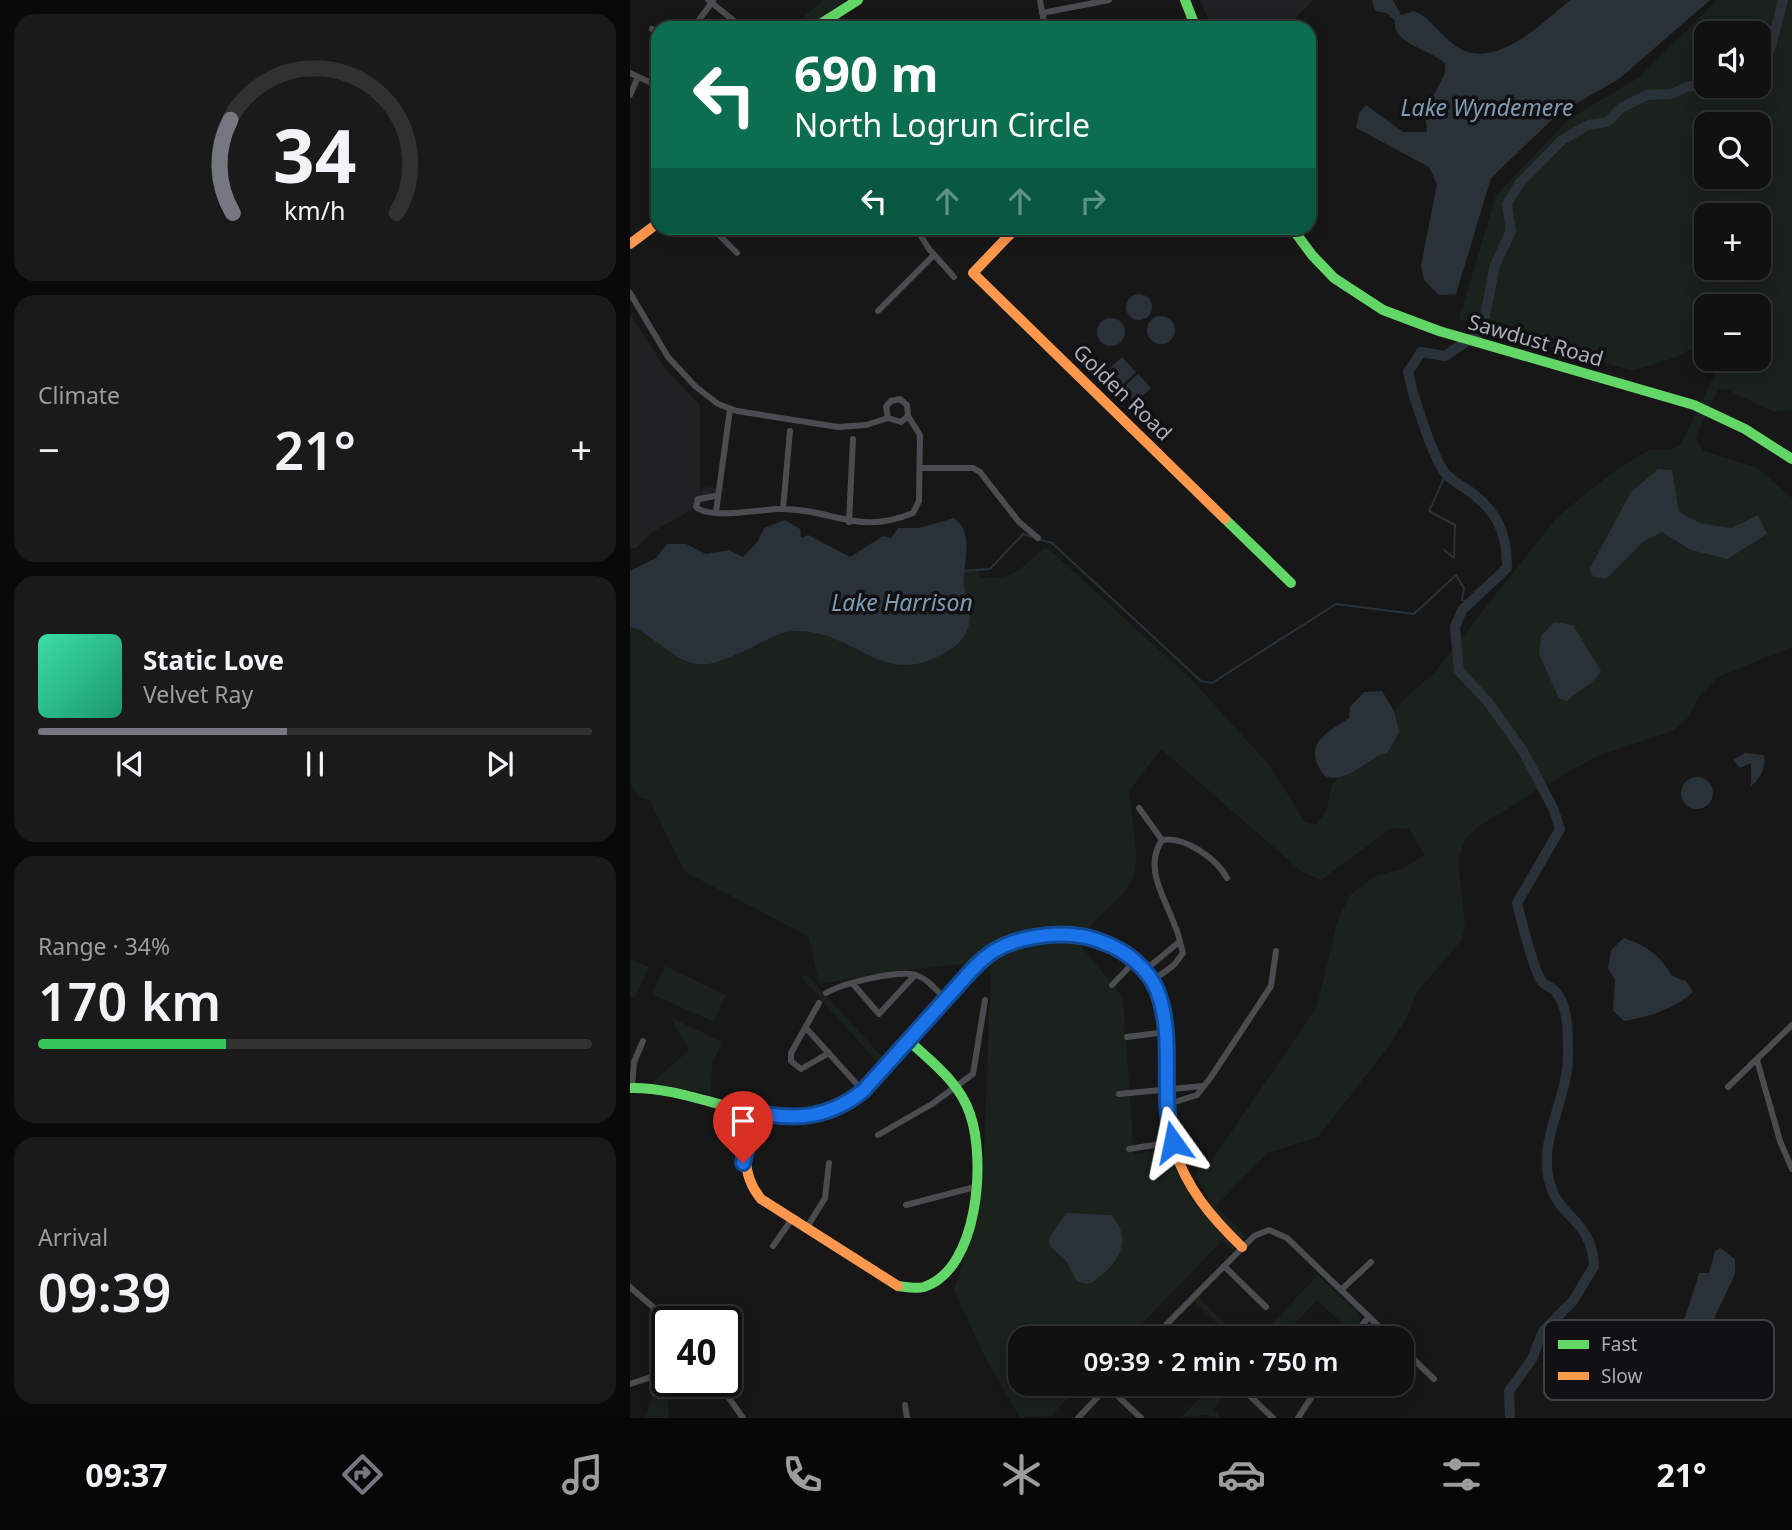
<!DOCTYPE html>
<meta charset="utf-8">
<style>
:root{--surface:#111;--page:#1a1a1a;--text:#f1f3f6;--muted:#9c9d9f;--line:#303131;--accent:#757880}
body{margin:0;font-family:"Noto Sans",sans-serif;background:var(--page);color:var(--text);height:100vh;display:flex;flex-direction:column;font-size:26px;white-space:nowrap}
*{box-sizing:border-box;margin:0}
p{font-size:23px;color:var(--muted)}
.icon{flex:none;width:38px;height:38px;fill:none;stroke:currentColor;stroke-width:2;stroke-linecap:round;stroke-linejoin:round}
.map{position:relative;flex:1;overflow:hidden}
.details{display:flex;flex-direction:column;gap:14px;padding:14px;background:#090909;width:630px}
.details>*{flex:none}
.banner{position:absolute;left:21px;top:21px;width:665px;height:214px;border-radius:21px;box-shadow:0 4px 18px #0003,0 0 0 2px var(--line);background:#0b6e4f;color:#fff;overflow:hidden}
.controls{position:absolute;left:1064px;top:21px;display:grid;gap:14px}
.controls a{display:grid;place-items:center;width:77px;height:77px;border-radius:14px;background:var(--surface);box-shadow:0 4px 18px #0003,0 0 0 2px var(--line);font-size:35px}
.speed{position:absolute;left:21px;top:1306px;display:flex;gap:14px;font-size:35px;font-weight:700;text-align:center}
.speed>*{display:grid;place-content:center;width:91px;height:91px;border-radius:50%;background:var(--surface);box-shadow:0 4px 18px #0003,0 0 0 2px var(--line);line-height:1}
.speed .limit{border:4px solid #111;border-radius:10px;background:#fff;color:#111}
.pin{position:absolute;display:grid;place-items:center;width:60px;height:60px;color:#fff;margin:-72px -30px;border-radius:50% 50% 50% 0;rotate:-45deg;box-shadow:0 0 7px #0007}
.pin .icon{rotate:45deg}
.me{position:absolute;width:77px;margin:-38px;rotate:348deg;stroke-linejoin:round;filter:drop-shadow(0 0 5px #0008)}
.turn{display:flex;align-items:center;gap:24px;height:147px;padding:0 28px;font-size:32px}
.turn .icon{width:91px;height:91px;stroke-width:2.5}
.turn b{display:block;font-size:49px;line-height:60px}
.lanes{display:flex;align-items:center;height:66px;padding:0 28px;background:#0003;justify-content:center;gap:35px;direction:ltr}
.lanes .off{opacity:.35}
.big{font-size:52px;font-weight:600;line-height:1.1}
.details .tile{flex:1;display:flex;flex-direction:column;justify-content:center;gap:10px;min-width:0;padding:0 24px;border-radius:21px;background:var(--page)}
.details .dial{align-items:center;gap:0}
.dial svg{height:182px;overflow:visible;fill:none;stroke:var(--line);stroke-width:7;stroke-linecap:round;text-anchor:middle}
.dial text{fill:var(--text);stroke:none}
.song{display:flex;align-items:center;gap:21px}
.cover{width:84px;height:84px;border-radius:10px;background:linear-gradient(135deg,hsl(160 70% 55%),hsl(160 70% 35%))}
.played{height:7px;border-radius:4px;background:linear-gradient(90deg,var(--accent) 45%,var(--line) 45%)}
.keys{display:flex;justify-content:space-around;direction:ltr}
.heat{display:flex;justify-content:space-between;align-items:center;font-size:38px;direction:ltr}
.charge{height:10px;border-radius:5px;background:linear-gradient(90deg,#34c759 34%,var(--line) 0)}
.trip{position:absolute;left:378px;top:1326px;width:406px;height:70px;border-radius:21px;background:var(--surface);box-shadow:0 4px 18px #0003,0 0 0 2px var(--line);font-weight:600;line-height:70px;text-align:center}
.tab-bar{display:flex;height:112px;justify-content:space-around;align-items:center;background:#070707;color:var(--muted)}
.tab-bar .icon{width:49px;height:49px}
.tab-bar .current{color:var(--accent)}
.tab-bar b{font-size:32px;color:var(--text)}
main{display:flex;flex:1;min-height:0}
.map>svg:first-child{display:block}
</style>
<main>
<section class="details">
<div class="tile dial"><svg viewBox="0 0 100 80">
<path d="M14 69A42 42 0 1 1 86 69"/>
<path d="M14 69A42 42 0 0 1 13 28" stroke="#757880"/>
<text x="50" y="56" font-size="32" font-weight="700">34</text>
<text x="50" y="72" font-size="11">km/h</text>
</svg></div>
<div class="tile"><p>Climate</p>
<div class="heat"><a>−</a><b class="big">21°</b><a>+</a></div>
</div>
<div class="tile">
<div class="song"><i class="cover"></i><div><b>Static Love</b><p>Velvet Ray</p></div></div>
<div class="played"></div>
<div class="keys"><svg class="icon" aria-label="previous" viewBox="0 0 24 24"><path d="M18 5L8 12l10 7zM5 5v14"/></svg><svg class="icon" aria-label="pause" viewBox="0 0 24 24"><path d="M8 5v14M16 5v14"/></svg><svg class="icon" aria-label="next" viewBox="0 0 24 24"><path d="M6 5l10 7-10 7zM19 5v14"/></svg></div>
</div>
<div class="tile"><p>Range · 34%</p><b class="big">170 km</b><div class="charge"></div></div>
<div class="tile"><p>Arrival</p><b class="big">09:39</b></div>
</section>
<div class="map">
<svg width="1162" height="1418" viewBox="0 0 1162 1418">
<rect width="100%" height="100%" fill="#171717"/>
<g fill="#212124">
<path d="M570,0H684L655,28H582Z"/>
<path d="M0,314L36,370L70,405V491L79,487L97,489L21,533L6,548H0Z"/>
</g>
<g fill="#1b211c" fill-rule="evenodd">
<path d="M194,0H216L176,28H159Z"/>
<path d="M1087,0H1162V410L1144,412L1095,389L1088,390L1065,438L1074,451L1128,468L1162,498V647L1088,677L1069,696L1059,717L1043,731L965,757L901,794L848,827L835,839L828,861L835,925L832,940L788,991L775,1021L755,1051L688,1137L638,1153L586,1206L617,1237L609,1239L603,1250L592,1241L497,1339H390V1384H452L421,1416L390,1418L356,1359L324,1291L349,1206L353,1179L361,961L275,970L189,984L178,936L55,872L20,801L9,797L0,784V603L349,570L350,577C383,581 390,569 414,548L419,549L563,681L640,766L675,822L686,824L696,812L702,785L772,701L804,673L927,517L983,472L1019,450H1039L1050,446L1092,359H1129V306H1076V342L1047,357L1002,371L829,319L866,195L939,119L1010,77ZM1076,33H1129V86H1076ZM1076,124H1129V177H1076ZM1076,215H1129V268H1076ZM531,749L672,872L691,880L762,828L779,829L795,855L772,869L747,875L720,895L707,922L687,1007L582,1160L564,1162L568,1181L579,1198L568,1208L558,1194L538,1150L504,1154L493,998L452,947C457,916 492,904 503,878C511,859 501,813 499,791Z"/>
<path d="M0,959L19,967L5,998L0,996Z"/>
<path d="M35,966L96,995L84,1022L22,994Z"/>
<path d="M176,974L255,1060L250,1065L172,978Z"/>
<path d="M40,1017L92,1042L82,1064L81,1094L22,1083L59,1050Z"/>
<path d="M688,1275L729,1314L730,1320L721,1332L687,1300L650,1339H627Z"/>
<path d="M568,1297L611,1339H603L564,1301Z"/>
<path d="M37,1375V1381H69L38,1402L39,1418H16L27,1378Z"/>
<path d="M583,1384H606L583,1409L591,1418L575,1415L551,1418Z"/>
</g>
<g fill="#2a3239">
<path d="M742,0H763L771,15L784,11C801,18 811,36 826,46C863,73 914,22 940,0H1080L989,79L928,114L861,178L826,294L809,295L794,280L791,266L807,184L799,167L726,128L729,113L736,105L773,132H797L795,112L815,73V63C800,50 761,43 765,21L757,13L745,11Z"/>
<circle cx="509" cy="307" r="13"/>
<circle cx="531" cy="330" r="14"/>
<circle cx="481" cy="332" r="14"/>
<path d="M492,357L506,372L491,386L477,371Z"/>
<path d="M508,374L521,388L506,402L493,388Z"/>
<path d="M1028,469L1042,470L1049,512L1070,523L1101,528L1128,515L1137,534L1097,559L1061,550L1032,532L1014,541L976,579L964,577L959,570L1001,492Z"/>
<path d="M324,518C343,532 335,556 334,577C332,592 343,609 339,624C336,638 328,645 316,652C252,691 227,630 166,631C151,631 139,639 126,645C62,678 62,666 8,629L0,627V571L26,558L37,544H56L76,554L99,550L113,557L128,541L134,528L155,520L170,529L171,538L178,535L220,557L253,536L261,538L268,528H289Z"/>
<path d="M924,622L943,625L971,671C963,685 948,690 937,701L929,698L909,654L911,636Z"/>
<path d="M752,691L764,711L769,732L758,752C738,758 725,776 704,778C698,778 694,776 691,771C673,742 699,732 719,718L720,707L734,692Z"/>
<path d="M1115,753L1134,755C1136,768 1131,778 1121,786V763L1110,768L1103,760Z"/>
<circle cx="1067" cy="793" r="16"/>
<path d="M994,938C1017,946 1030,955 1042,976L1056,981L1063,992C1044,1009 1019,1017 994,1021L983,1010L985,979L978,969L981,950Z"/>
<path d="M436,1213L481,1215C500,1235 493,1257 474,1273C464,1281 460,1288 446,1280L437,1262L420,1246L419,1238Z"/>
<path d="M1090,1248L1105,1259V1274L1071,1346L1062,1344L1052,1329C1056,1310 1064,1293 1069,1273H1079L1085,1251Z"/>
</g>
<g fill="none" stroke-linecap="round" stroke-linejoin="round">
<g stroke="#2a3239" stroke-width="2">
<path d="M411,540L422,543L571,681L582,683L706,604L784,614L826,575L834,588L832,600L839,602"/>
<path d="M814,550L824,558L825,525L799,511L816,474"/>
<path d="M332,571L360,569L393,534L402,537"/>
</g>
<g stroke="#2a3239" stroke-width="10">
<path d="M1129,70L1141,47L1153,0"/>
<path d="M880,1418L879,1391L902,1359L913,1331L943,1301L964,1266C962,1220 930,1219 920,1184C907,1140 938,1100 938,1055C938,1037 939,1007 926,992C922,987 914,986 910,979C899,955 894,929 887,903L930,829L923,808L893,751L858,702L829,671L825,627L832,610L877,568C877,535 869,514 842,493C834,487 822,481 816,474C803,459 782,392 778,372L791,352L815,356L852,331L865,265L881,231L877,204L889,184L932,140L958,125L977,122L991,108L1017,95L1041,94L1059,86H1115"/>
</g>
<g stroke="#4b4c50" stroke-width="6">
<path d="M78,0L113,28"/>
<path d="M410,0L415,28"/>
<path d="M412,13L479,0"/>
<path d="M63,28L83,1"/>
<path d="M22,29L28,33"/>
<path d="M0,73L28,86"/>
<path d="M0,95L8,77"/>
<path d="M82,228L107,253"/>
<path d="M286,228L299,249L324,277"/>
<path d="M0,293L38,357L65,386L88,404L107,411L208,427L236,425L258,418L271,422L278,416L277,405L270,399L261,401L256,407L258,418"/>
<path d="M248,311L304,255"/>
<path d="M290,468H343L350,472L389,522L408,538"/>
<path d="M86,496L68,499L66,507C81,520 131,509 151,509C204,509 227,536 283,513L289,501L290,435L278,416"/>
<path d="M153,509L160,431"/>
<path d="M86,512L100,409"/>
<path d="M219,522L223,439"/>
<path d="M509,808L532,840"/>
<path d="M514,971L549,942"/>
<path d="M522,981L544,965L553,953C550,944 549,934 545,926C535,898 513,868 532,840C555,836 587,859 597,878"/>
<path d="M223,984L249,1014L285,975"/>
<path d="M482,985L505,961"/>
<path d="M196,993C213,983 267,970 286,975C298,979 307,991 316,1000"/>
<path d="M189,1003L161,1053V1061L171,1069L199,1053"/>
<path d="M176,1028L233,1091"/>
<path d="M497,1037L536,1032"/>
<path d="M1127,1060L1150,1141L1162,1169"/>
<path d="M1098,1087L1162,1025"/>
<path d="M2,1088L4,1062L13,1041"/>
<path d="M489,1094L573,1086"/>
<path d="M535,1105L567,1095L581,1077L641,986L646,951"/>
<path d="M248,1135L302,1104L343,1074L355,1000"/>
<path d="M499,1149L543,1142"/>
<path d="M276,1205L345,1187"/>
<path d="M176,1229L195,1198L199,1163"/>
<path d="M143,1246L162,1219"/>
<path d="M594,1266L636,1307"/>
<path d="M0,1287L39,1321"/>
<path d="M711,1290L741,1262"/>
<path d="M534,1327L546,1339"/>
<path d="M522,1339L624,1236L639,1230L657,1238L762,1339"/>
<path d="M720,1339L739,1317"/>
<path d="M772,1348L804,1379"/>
<path d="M87,1381L113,1418"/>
<path d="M0,1384L37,1372"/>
<path d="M478,1387L511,1418"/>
<path d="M619,1395L643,1418"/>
<path d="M275,1405L277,1418"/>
<path d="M448,1418L480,1384"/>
<path d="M668,1418L690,1384"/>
</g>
<g stroke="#63d668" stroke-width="10">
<path d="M555,0L566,28"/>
<path d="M184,28L228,0"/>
<path d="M662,228L682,255L704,278L753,310L809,331L1064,405L1115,429L1162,459"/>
<path d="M595,519L661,583"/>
<path d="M0,1088C63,1086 137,1132 195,1113C212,1108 225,1095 239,1084L352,960C382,939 418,930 454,937C566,959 522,1071 544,1148"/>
<path d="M268,1286C276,1287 287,1289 294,1287C349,1269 356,1159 340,1114C330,1083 302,1062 279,1041"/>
</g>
<g stroke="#ff974d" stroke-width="10">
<path d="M386,228L343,273L595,519"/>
<path d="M0,244L28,223"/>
<path d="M125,1112C116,1144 108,1171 131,1199L268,1286"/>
<path d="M544,1148C557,1189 581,1217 612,1247"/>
</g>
</g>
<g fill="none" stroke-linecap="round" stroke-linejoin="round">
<defs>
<path id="route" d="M113,1163L125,1112C166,1121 199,1118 233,1091C263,1058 292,1025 322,992C335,978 348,961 364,951C393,934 441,929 472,942C495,950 517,967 527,990C546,1039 529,1092 543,1142"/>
</defs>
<use href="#route" stroke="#114b97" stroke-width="18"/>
<use href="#route" stroke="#1a73e8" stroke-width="12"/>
</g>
<g text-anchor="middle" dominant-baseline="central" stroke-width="7" stroke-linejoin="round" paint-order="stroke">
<g font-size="21" fill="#a8adb8" stroke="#111113">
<text transform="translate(906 340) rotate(16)">Sawdust Road</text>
<text transform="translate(493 392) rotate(44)">Golden Road</text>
</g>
<g font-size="23" font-style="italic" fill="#7f9bb3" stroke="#111113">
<text x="857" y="107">Lake Wyndemere</text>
<text x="272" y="602">Lake Harrison</text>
</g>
</g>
<rect x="914" y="1320" width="230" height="80" rx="10" fill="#111113" stroke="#3e4045" stroke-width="2"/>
<rect x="928" y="1340" width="31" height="9" fill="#63d668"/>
<rect x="928" y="1372" width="31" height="8" fill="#ff974d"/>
<g font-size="19" fill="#a8adb8">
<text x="971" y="1351">Fast</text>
<text x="971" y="1383">Slow</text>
</g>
</svg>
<div class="controls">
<a><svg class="icon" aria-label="sound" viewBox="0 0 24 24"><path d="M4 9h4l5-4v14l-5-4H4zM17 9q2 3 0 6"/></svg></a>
<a><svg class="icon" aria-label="search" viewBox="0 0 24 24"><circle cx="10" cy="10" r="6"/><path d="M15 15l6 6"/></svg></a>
<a>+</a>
<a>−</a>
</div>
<div class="speed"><div class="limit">40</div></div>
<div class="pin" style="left:113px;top:1163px;background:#d93025"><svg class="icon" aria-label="arrive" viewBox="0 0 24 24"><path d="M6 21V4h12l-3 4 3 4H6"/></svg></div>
<svg class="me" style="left:543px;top:1142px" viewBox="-20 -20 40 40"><path d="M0-17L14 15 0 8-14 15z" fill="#1a73e8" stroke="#fff" stroke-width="4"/></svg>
<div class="trip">09:39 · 2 min · 750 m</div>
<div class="banner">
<div class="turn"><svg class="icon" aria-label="left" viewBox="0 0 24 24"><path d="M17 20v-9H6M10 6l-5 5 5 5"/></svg><div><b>690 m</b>North Logrun Circle</div></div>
<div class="lanes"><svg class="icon" aria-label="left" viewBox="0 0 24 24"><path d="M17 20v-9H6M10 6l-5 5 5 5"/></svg><svg class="icon off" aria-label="ahead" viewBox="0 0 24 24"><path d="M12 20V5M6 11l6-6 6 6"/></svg><svg class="icon off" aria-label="ahead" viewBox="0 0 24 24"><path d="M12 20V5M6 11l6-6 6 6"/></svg><svg class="icon off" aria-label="right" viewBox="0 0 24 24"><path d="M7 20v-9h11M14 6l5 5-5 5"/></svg></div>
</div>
</div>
</main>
<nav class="tab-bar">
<b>09:37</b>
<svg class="icon current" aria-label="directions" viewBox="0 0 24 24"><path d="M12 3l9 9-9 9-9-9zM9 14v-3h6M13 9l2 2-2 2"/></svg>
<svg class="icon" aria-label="music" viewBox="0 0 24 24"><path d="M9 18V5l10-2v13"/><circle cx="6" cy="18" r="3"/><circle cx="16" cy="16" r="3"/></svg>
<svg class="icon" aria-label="phone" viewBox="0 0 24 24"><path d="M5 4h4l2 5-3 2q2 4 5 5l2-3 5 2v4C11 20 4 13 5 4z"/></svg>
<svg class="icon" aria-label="climate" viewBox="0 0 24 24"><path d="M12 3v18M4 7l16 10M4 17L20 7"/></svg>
<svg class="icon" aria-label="car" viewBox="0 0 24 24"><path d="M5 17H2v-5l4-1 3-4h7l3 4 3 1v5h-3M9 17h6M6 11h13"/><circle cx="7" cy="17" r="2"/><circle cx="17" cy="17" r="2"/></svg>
<svg class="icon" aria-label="filters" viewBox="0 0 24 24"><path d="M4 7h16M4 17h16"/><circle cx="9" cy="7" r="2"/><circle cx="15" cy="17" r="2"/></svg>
<b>21°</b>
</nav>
